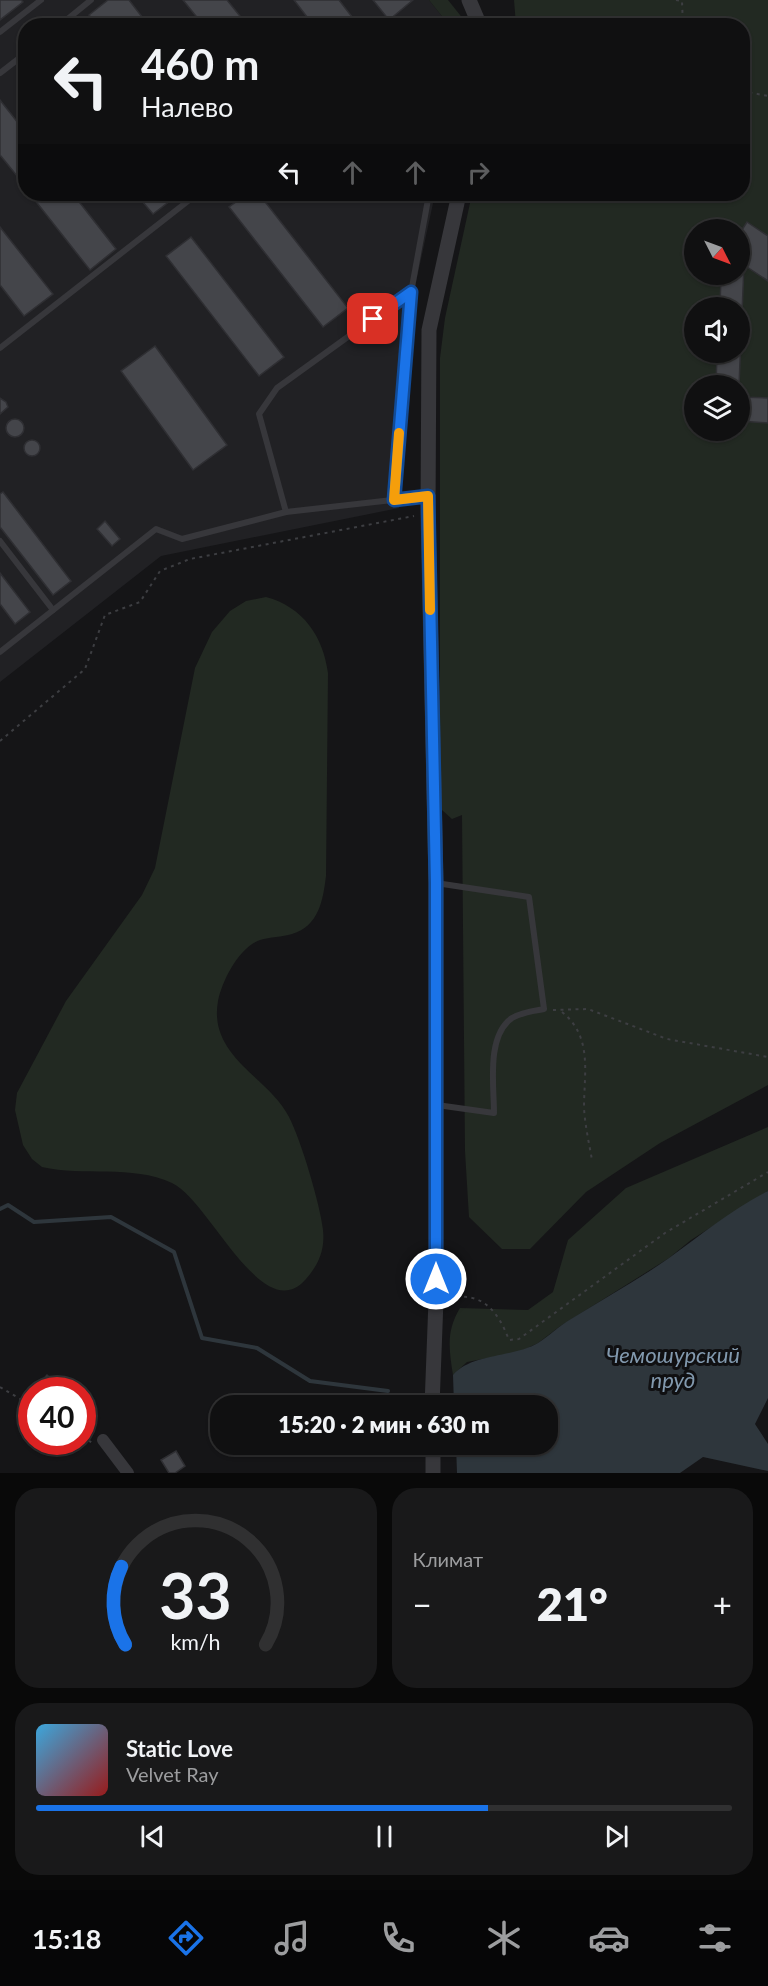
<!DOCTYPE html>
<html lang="ru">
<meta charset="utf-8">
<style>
:root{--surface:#101011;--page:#19191a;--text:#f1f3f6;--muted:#9c9d9f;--line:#303031;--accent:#1a73e8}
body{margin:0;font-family:Lato,sans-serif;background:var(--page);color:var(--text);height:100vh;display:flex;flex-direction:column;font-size:22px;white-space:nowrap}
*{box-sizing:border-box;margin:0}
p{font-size:20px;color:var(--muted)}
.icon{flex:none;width:33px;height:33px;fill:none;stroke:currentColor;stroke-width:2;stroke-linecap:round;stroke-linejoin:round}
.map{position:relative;height:1473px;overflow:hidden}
.panel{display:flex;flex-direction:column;gap:15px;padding:15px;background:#090909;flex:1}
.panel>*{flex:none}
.banner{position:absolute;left:18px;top:18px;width:732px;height:183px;border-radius:24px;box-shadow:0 2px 4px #0004,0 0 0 2px var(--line);background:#101011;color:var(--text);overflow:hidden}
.needle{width:39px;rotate:132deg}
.tools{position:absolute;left:684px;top:219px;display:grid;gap:12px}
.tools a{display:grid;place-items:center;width:66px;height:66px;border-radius:50%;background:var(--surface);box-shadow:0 2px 4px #0004,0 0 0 2px var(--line);font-size:30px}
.speed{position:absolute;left:18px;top:1377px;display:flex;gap:12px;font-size:30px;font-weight:700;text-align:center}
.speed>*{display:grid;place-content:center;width:78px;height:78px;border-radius:50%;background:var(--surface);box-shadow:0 2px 4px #0004,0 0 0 2px var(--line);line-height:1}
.speed .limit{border:9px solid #d22;background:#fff;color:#111}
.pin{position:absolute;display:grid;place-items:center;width:51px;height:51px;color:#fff;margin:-26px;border-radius:12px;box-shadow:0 3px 9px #0006}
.me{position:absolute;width:66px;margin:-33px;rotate:0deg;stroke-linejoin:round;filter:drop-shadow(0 0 4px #0008)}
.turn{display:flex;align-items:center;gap:21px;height:126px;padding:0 24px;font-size:27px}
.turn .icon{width:78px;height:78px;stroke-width:2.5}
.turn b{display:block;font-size:42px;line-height:51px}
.lanes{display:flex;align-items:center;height:57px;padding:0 24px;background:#0003;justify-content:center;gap:30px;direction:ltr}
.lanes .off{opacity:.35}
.big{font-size:45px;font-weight:800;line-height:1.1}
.panel .widget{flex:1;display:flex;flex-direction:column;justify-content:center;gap:9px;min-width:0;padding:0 21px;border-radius:24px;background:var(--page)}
.panel .dial{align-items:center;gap:0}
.dial svg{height:156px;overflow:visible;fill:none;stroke:var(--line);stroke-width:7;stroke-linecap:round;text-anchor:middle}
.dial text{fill:var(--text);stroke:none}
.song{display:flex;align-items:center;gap:18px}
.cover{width:72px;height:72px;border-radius:9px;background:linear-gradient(135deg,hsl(200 70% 55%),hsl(0 70% 35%))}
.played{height:6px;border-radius:3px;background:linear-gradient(90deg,var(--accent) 65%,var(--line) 65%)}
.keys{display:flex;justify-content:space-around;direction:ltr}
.heat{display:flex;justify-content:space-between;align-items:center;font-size:33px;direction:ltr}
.panel .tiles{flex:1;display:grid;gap:15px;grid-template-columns:1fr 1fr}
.widget:last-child{grid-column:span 2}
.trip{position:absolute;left:210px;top:1395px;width:348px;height:60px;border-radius:24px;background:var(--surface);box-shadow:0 2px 4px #0004,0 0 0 2px var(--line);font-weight:800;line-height:60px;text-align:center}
.menu{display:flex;height:96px;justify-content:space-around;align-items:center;background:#060607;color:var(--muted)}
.menu .icon{width:42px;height:42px}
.menu .on{color:var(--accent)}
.menu b{font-size:27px;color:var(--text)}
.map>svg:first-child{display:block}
</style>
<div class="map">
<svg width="768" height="1473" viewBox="0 0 768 1473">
<rect width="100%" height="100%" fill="#151517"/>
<path fill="#212124" d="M0,0H429L449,25L26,26V194H435L406,329L399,508L161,556L0,682Z"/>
<g fill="#222922" fill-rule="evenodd">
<path d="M429,0H448L468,25H449Z"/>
<path d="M514,0H768V1085L660,1143L586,1192L530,1249H502L469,1217L465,1151L462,815L452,819L442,810L440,802V358L445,318L472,194H742V26L516,25ZM694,230H740V274H694ZM694,308H740V352H694ZM694,386H740V430H694Z"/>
<path d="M266,597C303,607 323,636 328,673L326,876C323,900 319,926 292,934C282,937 270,937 260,940C239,947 222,981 218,1001C208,1057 269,1077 289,1117C301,1140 320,1204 323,1230C325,1250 319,1264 306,1279C263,1329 210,1201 172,1183C131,1164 84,1177 42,1167L32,1159L23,1145L15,1110L17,1093L66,1001L142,895L155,868L195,668L212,632L230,611L246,601Z"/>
<path d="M768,1127V1191L691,1240L669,1258L559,1327L538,1343L519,1352L467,1362L453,1375C449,1349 446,1331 460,1308L528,1310L553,1292L568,1240L626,1188Z"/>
</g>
<path fill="#2e363c" d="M768,1191V1398L755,1424L768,1444V1471L703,1457L680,1473H457L456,1445L548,1444V1406L454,1405L453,1375C472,1353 512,1358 538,1343C549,1336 559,1326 571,1319C603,1299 638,1280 669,1258C701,1235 733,1209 768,1191Z"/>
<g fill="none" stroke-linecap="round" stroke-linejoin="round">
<path stroke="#2e363c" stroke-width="4" d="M0,1209L8,1205L34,1222L111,1217L174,1252L202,1338L257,1348L310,1381L388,1391"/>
</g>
<g fill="#44454a" stroke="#2f2f33" stroke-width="1.5">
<path d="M0,0H21L23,2L0,20Z"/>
<path d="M108,0H129L149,26H98L89,15Z"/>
<path d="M183,0H227L248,26H204Z"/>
<path d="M294,0H339L359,26H314Z"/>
<path d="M373,0H413L389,20Z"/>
<path d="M0,100L26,133V187L0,155Z"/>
<path d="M30,194H73L116,249L90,270Z"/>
<path d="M136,194H179L153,214Z"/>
<path d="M247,194H259L348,308L323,327L229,207Z"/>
<path d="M747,222L768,236V281L744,265L739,386H716L717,352H740V308H720L721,274H740V233Z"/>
<path d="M0,227L53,294L24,316L0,285Z"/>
<path d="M191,237L284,357L259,376L166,256Z"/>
<path d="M155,346L227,445L193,470L121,371Z"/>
<path d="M740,397L768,398V423L740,421Z"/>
<path d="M0,398L6,402L8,407L0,414Z"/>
<circle cx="15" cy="428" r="9"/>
<circle cx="32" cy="448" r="8"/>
<path d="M3,492L71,581L53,595L0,527V494Z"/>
<path d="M105,521L120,539L112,546L97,529Z"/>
<path d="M0,573L30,612L15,624L0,604Z"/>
<path d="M47,1375L64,1390H33Z"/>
<path d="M176,1451L185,1466L175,1473H169L161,1460Z"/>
</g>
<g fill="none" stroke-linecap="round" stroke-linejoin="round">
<g stroke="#3d3e42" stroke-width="2" stroke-dasharray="3 4.5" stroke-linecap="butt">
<path d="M676,0L682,1L683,26"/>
<path d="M742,91L768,96"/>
<path d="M0,741L85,669L105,615L140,602L160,571L190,559L414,516"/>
<path d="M553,1010L588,1009L667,1039L768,1057"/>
<path d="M562,1012C593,1037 584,1073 584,1108C585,1125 589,1143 592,1160"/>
<path d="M449,1298C482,1291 498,1311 509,1340L519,1339L665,1233L768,1172"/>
<path d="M0,1387L32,1406"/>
<path d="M82,1437L93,1443"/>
</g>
<g stroke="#37373b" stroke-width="6">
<path d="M59,26L91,0"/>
<path d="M0,32L41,0"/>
<path d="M0,73L26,53"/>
<path d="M0,348L197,194"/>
<path d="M395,500L408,309L429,194"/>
<path d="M286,512L259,414L277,388L410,292"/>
<path d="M0,541L53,610"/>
<path d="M0,652L156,529L182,539L286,512L428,496"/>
<path d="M436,883L529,897L544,1009C533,1011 522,1012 512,1018C486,1036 494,1086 494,1113L437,1105"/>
</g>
<path stroke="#37373b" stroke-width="12" d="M103,1440L128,1473"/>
<g stroke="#37373b" stroke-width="15">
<path d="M469,0L480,26"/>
<path d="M432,1406L436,1300V883L428,513L429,330L459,194"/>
<path d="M433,1444V1473"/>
</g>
</g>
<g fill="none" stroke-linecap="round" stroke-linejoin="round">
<defs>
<path id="route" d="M373,319L411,292L394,500L428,496L436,883V1279"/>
</defs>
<use href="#route" stroke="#114b97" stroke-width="15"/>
<use href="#route" stroke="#1a73e8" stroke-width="10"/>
<path stroke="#f59e0b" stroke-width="10" d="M399,433L394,500L428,496L430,610"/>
</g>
<g text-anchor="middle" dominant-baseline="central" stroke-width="6" stroke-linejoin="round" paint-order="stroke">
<g font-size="22" font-style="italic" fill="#8299ae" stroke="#101012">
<text x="673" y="1354">Чемошурский<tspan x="673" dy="25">пруд</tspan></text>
</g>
</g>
</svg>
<div class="tools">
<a><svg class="needle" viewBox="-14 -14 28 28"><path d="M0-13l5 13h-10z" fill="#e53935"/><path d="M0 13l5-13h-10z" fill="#9c9d9f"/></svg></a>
<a><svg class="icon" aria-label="sound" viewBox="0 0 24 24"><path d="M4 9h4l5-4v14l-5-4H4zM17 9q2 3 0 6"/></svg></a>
<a><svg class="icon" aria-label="layers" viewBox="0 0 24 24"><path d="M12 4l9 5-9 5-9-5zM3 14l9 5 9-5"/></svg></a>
</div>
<div class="speed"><div class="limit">40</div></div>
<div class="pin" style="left:373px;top:319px;background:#d93025"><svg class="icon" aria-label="arrive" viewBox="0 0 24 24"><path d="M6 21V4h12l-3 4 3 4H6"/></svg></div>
<svg class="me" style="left:436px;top:1279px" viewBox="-20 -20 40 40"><circle r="17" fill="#1a73e8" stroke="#fff" stroke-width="3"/><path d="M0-11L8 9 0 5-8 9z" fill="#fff"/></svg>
<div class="trip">15:20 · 2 мин · 630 m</div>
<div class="banner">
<div class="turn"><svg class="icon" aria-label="left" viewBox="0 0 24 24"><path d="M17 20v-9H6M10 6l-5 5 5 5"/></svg><div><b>460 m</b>Налево</div></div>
<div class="lanes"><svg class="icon" aria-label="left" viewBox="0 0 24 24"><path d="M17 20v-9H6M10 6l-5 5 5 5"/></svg><svg class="icon off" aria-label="ahead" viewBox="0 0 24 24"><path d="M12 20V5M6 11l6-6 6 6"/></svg><svg class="icon off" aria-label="ahead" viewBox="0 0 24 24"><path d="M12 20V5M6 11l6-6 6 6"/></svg><svg class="icon off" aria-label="right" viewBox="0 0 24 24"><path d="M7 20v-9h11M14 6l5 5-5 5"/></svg></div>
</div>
</div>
<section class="panel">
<div class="tiles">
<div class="widget dial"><svg viewBox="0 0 100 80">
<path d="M14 69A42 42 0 1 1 86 69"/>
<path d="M14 69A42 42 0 0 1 12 29" stroke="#1a73e8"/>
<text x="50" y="56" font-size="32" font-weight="700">33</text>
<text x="50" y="72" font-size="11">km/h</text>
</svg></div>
<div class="widget"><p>Климат</p>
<div class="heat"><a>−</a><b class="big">21°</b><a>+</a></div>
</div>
<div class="widget">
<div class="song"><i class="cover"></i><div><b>Static Love</b><p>Velvet Ray</p></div></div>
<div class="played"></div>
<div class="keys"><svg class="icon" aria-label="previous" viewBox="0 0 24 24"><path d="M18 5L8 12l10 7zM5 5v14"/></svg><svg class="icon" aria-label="pause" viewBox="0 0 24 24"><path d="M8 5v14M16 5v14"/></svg><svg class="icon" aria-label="next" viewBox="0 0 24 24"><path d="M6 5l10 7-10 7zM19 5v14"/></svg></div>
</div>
</div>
</section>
<nav class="menu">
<b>15:18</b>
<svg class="icon on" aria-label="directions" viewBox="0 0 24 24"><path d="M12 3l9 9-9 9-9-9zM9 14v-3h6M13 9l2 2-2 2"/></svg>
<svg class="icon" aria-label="music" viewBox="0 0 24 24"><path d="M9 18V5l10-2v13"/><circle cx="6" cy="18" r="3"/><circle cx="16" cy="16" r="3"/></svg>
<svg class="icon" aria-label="phone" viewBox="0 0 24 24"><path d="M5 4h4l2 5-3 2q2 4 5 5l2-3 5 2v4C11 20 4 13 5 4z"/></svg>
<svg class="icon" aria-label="climate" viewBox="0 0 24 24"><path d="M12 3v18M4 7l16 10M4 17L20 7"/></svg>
<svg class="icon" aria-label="car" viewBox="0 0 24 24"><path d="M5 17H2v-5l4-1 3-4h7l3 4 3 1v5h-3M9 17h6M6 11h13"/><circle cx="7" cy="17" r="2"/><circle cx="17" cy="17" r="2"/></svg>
<svg class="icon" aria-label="filters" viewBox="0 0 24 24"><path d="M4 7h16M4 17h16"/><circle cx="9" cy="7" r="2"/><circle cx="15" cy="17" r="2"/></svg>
</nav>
